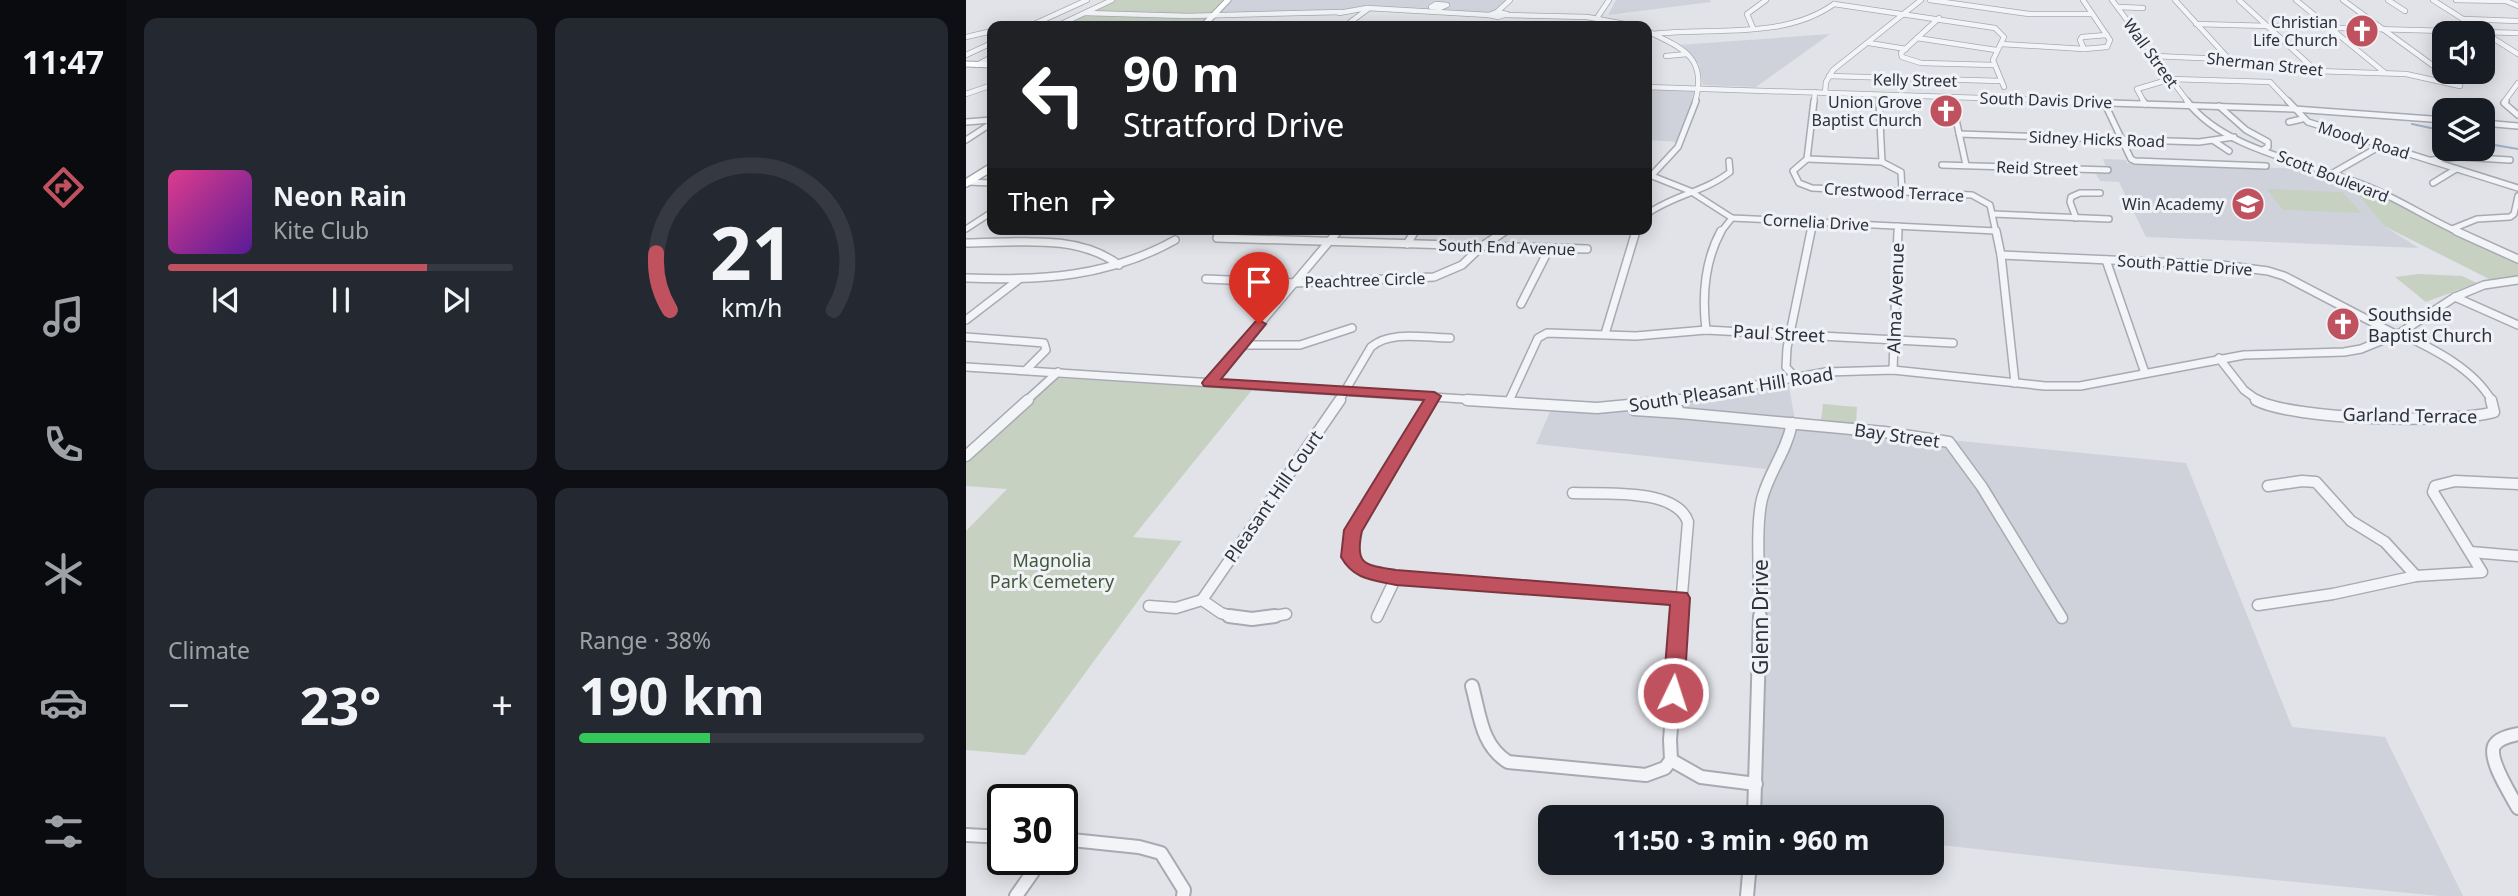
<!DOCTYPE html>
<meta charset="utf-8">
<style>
:root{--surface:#171b24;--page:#242831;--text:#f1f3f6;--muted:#9ea1a6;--line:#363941;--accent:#c0525f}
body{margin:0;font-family:"Noto Sans",sans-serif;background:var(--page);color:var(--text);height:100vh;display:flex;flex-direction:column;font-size:26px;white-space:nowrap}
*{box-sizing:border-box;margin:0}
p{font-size:23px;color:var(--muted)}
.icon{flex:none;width:38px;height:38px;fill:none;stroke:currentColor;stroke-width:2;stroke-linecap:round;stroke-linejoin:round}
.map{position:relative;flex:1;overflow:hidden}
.panel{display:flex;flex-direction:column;gap:18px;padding:18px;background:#0d0f14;width:840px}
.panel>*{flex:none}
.guide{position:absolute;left:21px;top:21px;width:665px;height:214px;border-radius:14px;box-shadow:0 4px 18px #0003;background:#202124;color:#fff;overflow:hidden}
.tools{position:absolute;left:1466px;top:21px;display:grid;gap:14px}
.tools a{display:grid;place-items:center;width:63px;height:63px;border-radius:14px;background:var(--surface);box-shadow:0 4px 18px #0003;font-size:35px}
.speed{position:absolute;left:21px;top:784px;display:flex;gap:14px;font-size:35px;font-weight:700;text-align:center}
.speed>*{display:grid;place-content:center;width:91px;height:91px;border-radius:50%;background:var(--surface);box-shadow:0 4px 18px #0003;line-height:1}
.speed .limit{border:4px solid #111;border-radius:10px;background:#fff;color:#111}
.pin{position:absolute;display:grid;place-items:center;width:60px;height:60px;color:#fff;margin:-72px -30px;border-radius:50% 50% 50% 0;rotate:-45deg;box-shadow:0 0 7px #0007}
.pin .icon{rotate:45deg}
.me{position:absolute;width:77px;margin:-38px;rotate:4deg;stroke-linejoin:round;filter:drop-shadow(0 0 5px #0008)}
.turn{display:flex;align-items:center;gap:24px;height:147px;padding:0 21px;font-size:32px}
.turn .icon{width:91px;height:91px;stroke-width:2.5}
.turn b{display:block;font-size:49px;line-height:60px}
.then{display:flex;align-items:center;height:66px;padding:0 21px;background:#0003;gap:14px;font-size:26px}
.big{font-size:52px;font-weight:700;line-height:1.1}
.panel .tile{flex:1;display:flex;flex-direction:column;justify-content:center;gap:10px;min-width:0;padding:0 24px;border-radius:14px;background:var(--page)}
.panel .dial{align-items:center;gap:0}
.dial svg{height:182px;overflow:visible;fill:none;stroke:var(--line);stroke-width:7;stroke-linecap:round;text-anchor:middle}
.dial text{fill:var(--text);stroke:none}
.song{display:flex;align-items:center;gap:21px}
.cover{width:84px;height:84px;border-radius:10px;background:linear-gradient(135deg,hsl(330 70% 55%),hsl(270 70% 35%))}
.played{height:7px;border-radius:4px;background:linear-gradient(90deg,var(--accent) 75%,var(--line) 75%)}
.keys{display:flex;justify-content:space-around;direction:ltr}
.heat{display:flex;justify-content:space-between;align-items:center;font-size:38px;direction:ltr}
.charge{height:10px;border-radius:5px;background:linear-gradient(90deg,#34c759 38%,var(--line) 0)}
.panel .tiles{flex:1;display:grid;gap:18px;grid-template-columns:repeat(2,1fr)}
.trip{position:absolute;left:572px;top:805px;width:406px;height:70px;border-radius:14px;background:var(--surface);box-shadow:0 4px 18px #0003;font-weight:700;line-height:70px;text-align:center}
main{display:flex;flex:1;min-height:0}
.tab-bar{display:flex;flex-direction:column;width:126px;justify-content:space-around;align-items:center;background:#090b0e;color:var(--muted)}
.tab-bar .icon{width:49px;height:49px}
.tab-bar .selected{color:var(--accent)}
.tab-bar b{font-size:32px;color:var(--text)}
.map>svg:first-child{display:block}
</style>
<main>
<nav class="tab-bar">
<b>11:47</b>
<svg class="icon selected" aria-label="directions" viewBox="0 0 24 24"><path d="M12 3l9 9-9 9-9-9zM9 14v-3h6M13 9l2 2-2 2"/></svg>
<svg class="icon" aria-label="music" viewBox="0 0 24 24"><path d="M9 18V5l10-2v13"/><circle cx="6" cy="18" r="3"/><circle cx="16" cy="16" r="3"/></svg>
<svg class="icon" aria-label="phone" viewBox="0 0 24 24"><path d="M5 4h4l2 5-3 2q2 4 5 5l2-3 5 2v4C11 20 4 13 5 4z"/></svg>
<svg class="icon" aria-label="climate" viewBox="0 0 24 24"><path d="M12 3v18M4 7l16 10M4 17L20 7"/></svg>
<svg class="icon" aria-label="car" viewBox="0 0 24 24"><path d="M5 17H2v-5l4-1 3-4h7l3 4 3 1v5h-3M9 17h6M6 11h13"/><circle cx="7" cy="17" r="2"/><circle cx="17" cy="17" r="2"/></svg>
<svg class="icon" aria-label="filters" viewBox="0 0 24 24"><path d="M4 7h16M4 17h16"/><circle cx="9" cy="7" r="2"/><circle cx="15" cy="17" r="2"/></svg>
</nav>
<section class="panel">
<div class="tiles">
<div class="tile">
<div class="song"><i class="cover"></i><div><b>Neon Rain</b><p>Kite Club</p></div></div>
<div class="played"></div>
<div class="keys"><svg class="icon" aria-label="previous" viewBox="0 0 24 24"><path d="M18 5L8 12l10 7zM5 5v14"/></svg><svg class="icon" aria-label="pause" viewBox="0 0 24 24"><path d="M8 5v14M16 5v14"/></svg><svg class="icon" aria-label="next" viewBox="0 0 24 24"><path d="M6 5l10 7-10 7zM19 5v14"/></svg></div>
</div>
<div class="tile dial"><svg viewBox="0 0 100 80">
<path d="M14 69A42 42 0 1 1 86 69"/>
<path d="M14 69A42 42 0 0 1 8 44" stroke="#c0525f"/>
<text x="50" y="56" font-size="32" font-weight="700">21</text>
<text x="50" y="72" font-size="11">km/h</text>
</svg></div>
<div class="tile"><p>Climate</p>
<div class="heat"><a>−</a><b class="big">23°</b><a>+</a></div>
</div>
<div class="tile"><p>Range · 38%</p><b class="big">190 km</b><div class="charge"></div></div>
</div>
</section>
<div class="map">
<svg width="1552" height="896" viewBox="0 0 1552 896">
<rect width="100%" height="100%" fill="#e1e3e8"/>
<g fill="#cfd2da">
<path d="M266,0H541L532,11L521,12L408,7L376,11L254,12Z"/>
<path d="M650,0H744L745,2L642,15Z"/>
<path d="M864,34L790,87L737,85L733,64L713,45Z"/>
<path d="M681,87L733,89L714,142L681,140Z"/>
<path d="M1137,159L1160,160L1161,163L1348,169L1379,180L1418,226L1453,248L1180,237L1153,182L1134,181L1129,172H1142Z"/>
<path d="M822,382L830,425L1220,463L1326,727L1419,737L1497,896H1474L1145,864L966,844V817H792L793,486L800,469L570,444L586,407L633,411Z"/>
</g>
<g fill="#c6d1c2">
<path d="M146,0H258L236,26H92Z"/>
<path d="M1379,180L1405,189L1552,260V279L1529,282L1418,226Z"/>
<path d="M1301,189L1376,192L1396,213L1317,210Z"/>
<path d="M1453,274L1496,276L1511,283L1460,302L1429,277Z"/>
<path d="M91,378L286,390L167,537L216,541L59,755L0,750V531L41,489L0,486V462Z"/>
<path d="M857,404L891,407L890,424L855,421Z"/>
</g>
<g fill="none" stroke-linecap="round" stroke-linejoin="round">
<g stroke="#9fb0c4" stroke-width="2">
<path d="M1446,124L1479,131"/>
<path d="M1517,143L1552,149"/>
</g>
<defs>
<g id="minor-far4">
<path d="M964,0L1063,14H1126"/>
<path d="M1146,0L1222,102"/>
<path d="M1209,0L1262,58"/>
<path d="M1273,0L1349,70"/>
<path d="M1330,0L1418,72"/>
<path d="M1377,0L1469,67L1480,80L1476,81"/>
<path d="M1422,0L1439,11"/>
<path d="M1467,0L1552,54"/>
<path d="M1490,0L1540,1L1552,6"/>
<path d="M470,4L481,5L474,8L465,7Z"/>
<path d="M868,4L1029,28L1038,37L1027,60L1038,87"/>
<path d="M1152,7L1177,8"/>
<path d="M531,12L541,14L532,17L523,15Z"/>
<path d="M531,12L544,0"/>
<path d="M119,13L222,16L376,12"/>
<path d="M373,13L401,8L523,15"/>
<path d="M539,15L621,17L669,26"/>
<path d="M631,18L643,0"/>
<path d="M973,18L935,53L936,57L955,63L1028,65"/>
<path d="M1498,19L1552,21"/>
<path d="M1230,24L1552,33"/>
<path d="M64,26L121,0"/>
<path d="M91,26L146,0"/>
<path d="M379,26L402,9"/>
<path d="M787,28L781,14L800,0"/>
<path d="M681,31C717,48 742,58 729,102"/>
<path d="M687,34C746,27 818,40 868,4"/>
<path d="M0,37L26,31"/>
<path d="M951,38L1030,50"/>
<path d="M903,43L940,49"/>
<path d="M1035,44L1118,49L1141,47L1144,40L1117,0"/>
<path d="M1118,49L1114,40L1116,37L1141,35"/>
<path d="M0,55L26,43"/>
<path d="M700,56L721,54"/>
<path d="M1188,56L1280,60L1315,68L1350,71L1440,74L1494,86"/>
<path d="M11,65L26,57"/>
<path d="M863,76L1035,81"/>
<path d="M681,87L1133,102"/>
<path d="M859,93L860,82L867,70L955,0"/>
<path d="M0,94L26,85"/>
<path d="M913,95V102"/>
<path d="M985,97L986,102"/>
<path d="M848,102L849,92"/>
<path d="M1178,102L1171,89L1205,79L1304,82L1323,102"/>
<path d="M1538,102L1552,83"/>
</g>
<g id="minor-far3">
<path d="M848,101L841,159L827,171L833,183L846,188L1006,195L1024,205L1030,233"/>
<path d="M913,101L916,162"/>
<path d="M986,101L1000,165"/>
<path d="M1082,101L1328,109L1479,120"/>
<path d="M1177,101L1179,104"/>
<path d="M1221,101C1259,152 1347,163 1403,187C1434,200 1463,219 1494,233"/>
<path d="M1322,101L1342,122L1552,188"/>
<path d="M1540,101L1538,103L1552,115"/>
<path d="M1138,102L1165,159L1169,161L1300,166"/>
<path d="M1253,106L1280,130L1302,142V147L1297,150"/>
<path d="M0,122L26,120"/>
<path d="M1323,122L1336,119"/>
<path d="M1517,123L1552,126"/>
<path d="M993,134L1233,142L1268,137"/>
<path d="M0,140L26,123"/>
<path d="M1248,141L1263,151"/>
<path d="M841,159L916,162L935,172L936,191"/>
<path d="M1466,160L1493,157L1544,160"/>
<path d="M976,165L1142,170"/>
<path d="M1367,173L1416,145"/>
<path d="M681,174L724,191L766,218L1030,231"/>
<path d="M686,175L712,147L730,101"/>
<path d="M2,182L26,183"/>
<path d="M1467,183L1490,169"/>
<path d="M681,214C707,195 739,192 764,172L763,161"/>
<path d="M1027,214L1143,219"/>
<path d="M1110,218L1104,202L1105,197L1114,193H1134"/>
<path d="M0,229L26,212"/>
<path d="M1486,229L1511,219L1544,217L1548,214L1552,196"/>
<path d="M371,233L374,229"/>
<path d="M448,233L451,229"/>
<path d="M536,233L542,229"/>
<path d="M670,233L671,229"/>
<path d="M754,233L766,218"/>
<path d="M845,233L847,222"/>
<path d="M932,233V226"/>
</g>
<g id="minor-far2">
<path d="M1030,231L1035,255L1049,383"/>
<path d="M1490,231L1552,259"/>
<path d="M251,238L621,249"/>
<path d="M0,243C49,243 111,233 153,265"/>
<path d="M441,244L449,231"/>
<path d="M1035,255L1255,265L1302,271L1318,276L1431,335"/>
<path d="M1140,260L1179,373"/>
<path d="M0,278C74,281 143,277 209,240"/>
<path d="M240,279L329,283L468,277L496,265L515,247L539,231"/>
<path d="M1489,297L1552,325"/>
<path d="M555,304L583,249"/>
<path d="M0,320L52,280"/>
<path d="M740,330C736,296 738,262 755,231"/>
<path d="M1434,333C1467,349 1507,368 1526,401"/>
<path d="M639,334L670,231"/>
<path d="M0,337L78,343L80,350L60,370"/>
<path d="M276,345H334L386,328"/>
<path d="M1253,358L1278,390L1293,401"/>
<path d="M0,367L528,401"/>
<path d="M927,370L932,231"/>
<path d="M828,376L820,367L821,348L845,231"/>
<path d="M244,383L372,231"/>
<path d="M60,401L92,372"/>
<path d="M373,401L405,347C425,330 459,338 484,338"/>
<path d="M465,401L468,396"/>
<path d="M543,401L572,338L581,333L670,336L740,330L987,343"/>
<path d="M704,401L860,372L927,370L1079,386H1114L1278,355L1378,352L1395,349L1434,333L1489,297L1518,285L1552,280"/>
</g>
<g id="minor-far1">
<path d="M466,400L387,530L385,554L392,567L430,577L714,598"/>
<path d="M501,400L631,408L715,400"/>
<path d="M1290,400C1326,420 1487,424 1528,412L1525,400"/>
<path d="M707,401L714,413L918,432L983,442L1016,487L1096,618"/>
<path d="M668,410L714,413"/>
<path d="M0,456L62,400"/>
<path d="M1302,486L1336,481L1350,482L1385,521L1419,542L1450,576"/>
<path d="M607,493C637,494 711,488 722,522L714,618"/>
<path d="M1505,552L1552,556"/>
<path d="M1292,605L1367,594L1450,576L1516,572L1467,492L1469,486L1489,481L1552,484"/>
<path d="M183,606L210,608L236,600"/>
<path d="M411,617L430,577"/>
<path d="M271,618L255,613L236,600L374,400"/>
<path d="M298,618L320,614"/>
<path d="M794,618C794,586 789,527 796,499C803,472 821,451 826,423"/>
</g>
<g id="minor">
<path d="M263,616L286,619L309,616"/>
<path d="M714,616L704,740L705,760L735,777L790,784"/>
<path d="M506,686C514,715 515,745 542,762L680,775L699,768L705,760"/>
<path d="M1552,734C1544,736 1532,738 1528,746C1522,760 1545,795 1552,808"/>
<path d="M788,817L794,616"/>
<path d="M0,835L37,837"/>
<path d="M96,839L173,847L195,853L218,890L217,896"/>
<path d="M50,896L76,859"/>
<path d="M781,896L784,863"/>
</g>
<g id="major-far1">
<path d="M237,26L262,0"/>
<path d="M0,64L26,65"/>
</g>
<path id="major" d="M0,183L26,167"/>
</defs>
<use href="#minor-far4" stroke="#a7aab2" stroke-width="6"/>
<use href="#minor-far3" stroke="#a7aab2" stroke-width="8"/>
<use href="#minor-far2" stroke="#a7aab2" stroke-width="10"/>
<use href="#minor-far1" stroke="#a7aab2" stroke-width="13"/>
<use href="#minor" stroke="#a7aab2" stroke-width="16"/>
<use href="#major-far1" stroke="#a1a7b2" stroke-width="7"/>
<use href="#major" stroke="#a1a7b2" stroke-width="10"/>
<use href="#minor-far4" stroke="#f3f4f7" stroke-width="4.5"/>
<use href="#minor-far3" stroke="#f3f4f7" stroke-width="5"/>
<use href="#minor-far2" stroke="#f3f4f7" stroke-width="7"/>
<use href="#minor-far1" stroke="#f3f4f7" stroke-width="10"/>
<use href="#minor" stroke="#f3f4f7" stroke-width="12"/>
<use href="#major-far1" stroke="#fff" stroke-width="5"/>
<use href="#major" stroke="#fff" stroke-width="7"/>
</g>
<path fill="#c0525f" stroke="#7d353e" stroke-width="2" d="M293,320L300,324L255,379L468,392L475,396L396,531C388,566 400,565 430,570L721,593L724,598L718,693L715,699L707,702L700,699L697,693L704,605L430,585C407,580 388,580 375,557L378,530L458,400L238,386L236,383L238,380L289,322Z"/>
<defs>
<symbol id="church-disc" viewBox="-11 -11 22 22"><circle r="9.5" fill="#c0525f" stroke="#f0f2f6"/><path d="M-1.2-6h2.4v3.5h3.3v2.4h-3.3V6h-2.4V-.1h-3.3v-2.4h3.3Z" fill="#fff"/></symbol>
<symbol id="school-disc" viewBox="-11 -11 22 22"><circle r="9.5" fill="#c0525f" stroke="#f0f2f6"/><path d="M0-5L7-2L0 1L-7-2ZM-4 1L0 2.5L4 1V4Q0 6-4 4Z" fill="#fff"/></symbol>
</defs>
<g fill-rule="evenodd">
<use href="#church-disc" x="1377" y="12" width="38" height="38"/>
<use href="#church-disc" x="961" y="92" width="38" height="38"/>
<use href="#school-disc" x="1263" y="185" width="38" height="38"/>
<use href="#church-disc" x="1358" y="305" width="38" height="38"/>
</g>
<g text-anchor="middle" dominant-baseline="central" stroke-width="6" stroke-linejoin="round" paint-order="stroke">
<g font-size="16" fill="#2b313e" stroke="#f0f2f6" text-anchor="end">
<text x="1372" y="22">Christian<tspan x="1372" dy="18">Life Church</tspan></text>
<text x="956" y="102">Union Grove<tspan x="956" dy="18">Baptist Church</tspan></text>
<text x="1258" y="204">Win Academy</text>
</g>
<g font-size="16" fill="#2b313e" stroke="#f0f2f6">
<text transform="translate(1185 53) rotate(54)">Wall Street</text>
<text transform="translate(1299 64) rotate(6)">Sherman Street</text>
<text transform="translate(949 80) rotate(1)">Kelly Street</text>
<text transform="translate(1080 100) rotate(2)">South Davis Drive</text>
<text transform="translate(1131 139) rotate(2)">Sidney Hicks Road</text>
<text transform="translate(1398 140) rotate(17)">Moody Road</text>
<text transform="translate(1071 168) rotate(2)">Reid Street</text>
<text transform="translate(1367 176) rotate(21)">Scott Boulevard</text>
<text transform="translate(928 192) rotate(3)">Crestwood Terrace</text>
<text transform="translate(850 222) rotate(3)">Cornelia Drive</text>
<text transform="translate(541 247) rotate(2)">South End Avenue</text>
<text transform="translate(1219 265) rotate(4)">South Pattie Drive</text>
<text transform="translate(399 280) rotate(-2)">Peachtree Circle</text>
</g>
<g font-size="18" fill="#2b313e" stroke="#f0f2f6">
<text transform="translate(929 298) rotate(-88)">Alma Avenue</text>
<text transform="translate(813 333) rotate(3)">Paul Street</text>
<text transform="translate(765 389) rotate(-9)">South Pleasant Hill Road</text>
<text transform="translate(1444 415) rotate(1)">Garland Terrace</text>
<text transform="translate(931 435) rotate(8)">Bay Street</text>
<text transform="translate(307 496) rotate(-55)">Pleasant Hill Court</text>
</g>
<g font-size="18" fill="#2b313e" stroke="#f0f2f6" text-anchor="start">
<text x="1402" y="314">Southside<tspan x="1402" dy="21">Baptist Church</tspan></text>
</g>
<g font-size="18" fill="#3e5839" stroke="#f0f2f6">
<text x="86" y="560">Magnolia<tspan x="86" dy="21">Park Cemetery</tspan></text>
</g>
<g font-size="21" fill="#2b313e" stroke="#f0f2f6">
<text transform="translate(794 617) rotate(-90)">Glenn Drive</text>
</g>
</g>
</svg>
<div class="tools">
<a><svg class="icon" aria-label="sound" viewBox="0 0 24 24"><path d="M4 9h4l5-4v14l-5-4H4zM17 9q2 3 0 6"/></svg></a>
<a><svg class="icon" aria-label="layers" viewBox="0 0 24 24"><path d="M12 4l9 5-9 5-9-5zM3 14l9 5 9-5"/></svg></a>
</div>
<div class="speed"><div class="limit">30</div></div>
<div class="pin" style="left:293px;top:324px;background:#d93025"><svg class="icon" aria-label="arrive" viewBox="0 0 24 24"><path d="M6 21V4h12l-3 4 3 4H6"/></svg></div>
<svg class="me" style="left:707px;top:693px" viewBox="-20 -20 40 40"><circle r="17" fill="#c0525f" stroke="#fff" stroke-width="3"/><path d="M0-11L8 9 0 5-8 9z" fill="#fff"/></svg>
<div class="trip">11:50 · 3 min · 960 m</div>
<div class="guide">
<div class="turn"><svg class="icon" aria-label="left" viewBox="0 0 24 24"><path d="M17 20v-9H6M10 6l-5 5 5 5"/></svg><div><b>90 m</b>Stratford Drive</div></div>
<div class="then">Then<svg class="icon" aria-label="right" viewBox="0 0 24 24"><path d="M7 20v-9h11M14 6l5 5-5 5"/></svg></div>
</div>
</div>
</main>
